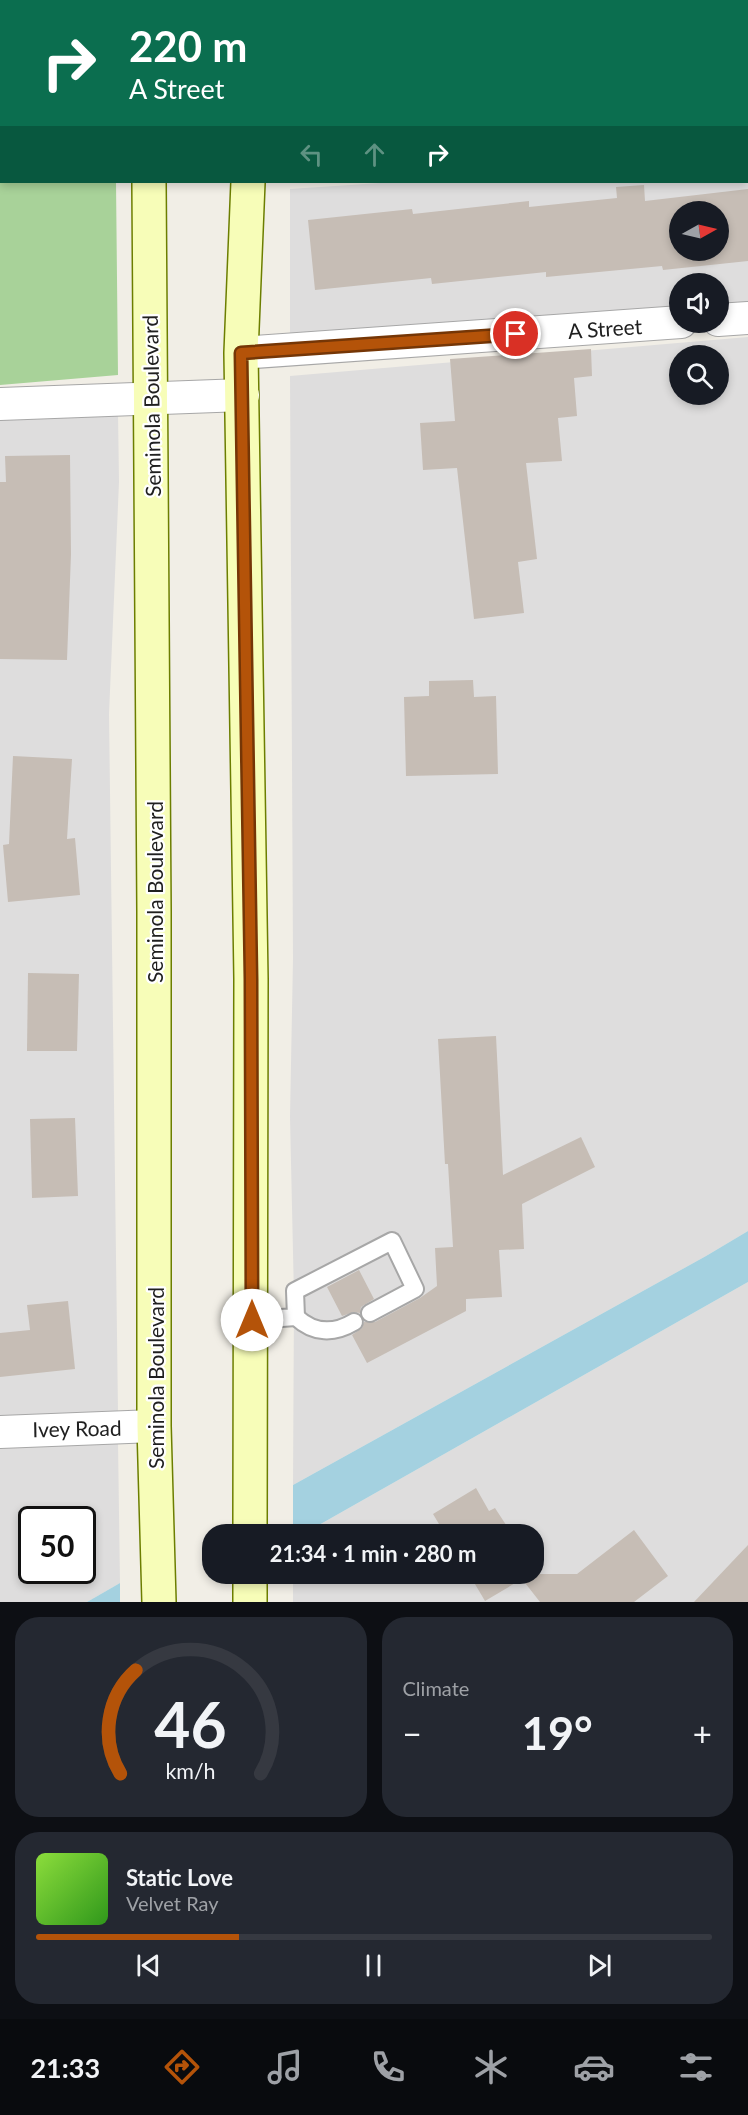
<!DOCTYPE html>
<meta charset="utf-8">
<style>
:root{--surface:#171b24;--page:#242831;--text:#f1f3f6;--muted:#9ea1a6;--line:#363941;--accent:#b45309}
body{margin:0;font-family:Lato,sans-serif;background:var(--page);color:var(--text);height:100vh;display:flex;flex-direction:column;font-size:22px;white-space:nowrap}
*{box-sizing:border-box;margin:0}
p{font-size:20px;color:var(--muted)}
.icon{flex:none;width:33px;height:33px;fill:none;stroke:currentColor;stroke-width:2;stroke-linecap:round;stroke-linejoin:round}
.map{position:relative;height:1602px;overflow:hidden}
.sheet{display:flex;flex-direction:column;gap:15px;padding:15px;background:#0d0f14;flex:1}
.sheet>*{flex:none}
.top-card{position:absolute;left:0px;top:0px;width:748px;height:183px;box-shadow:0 3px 9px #0003;background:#0b6e4f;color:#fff;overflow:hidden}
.needle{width:39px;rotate:82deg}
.tools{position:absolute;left:669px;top:201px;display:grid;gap:12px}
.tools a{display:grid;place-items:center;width:60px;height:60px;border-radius:50%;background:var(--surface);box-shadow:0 3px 9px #0003;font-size:30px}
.speed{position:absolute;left:18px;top:1506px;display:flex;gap:12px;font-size:30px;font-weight:700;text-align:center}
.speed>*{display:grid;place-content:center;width:78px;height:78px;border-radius:50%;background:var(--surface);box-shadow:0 3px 9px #0003;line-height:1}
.speed .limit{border:3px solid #111;border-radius:9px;background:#fff;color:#111}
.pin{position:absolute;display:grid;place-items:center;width:51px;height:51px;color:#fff;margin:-26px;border:3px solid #fff;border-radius:50%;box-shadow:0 2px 6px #0007}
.me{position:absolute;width:66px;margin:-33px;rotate:0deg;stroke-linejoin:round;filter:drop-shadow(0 0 4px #0008)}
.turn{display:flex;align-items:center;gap:21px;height:126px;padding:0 30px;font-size:27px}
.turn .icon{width:78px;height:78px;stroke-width:2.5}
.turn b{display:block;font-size:42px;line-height:51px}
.lanes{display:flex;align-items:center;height:57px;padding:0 30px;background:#0003;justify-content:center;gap:30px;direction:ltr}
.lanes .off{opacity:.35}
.big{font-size:45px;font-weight:700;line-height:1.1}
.sheet .tile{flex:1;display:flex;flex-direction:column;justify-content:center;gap:9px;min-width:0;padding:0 21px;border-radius:24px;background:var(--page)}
.sheet .dial{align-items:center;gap:0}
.dial svg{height:156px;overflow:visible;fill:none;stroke:var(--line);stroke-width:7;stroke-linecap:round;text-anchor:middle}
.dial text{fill:var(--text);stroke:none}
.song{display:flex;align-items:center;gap:18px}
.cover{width:72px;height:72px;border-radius:9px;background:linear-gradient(135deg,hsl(90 70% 55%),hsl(110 70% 35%))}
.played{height:6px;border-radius:3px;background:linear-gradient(90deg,var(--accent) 30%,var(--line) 30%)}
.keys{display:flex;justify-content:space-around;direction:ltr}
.heat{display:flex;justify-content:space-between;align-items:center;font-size:33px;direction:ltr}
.sheet .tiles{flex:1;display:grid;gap:15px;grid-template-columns:1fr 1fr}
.tile:last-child{grid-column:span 2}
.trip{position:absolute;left:202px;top:1524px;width:342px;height:60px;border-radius:24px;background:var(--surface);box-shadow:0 3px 9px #0003;font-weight:700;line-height:60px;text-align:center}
.tabs{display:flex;height:96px;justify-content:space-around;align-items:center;background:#090b0e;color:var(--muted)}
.tabs .icon{width:42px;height:42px}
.tabs .selected{color:var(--accent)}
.tabs b{font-size:27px;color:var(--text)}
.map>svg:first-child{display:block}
</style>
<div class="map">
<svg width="748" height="1602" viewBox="0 0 748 1602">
<rect width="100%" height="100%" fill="#f1eee6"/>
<g fill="#dedddd" fill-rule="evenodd">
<path d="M511,0H748V126L747,2H488Z"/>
<path d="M748,157V302L719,305L718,284H680L679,307L290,334V189L395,182H747ZM680,212H718V250H680Z"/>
<path d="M748,337V1231L706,1256L293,1485L294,1297L290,1117L293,959L290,376ZM680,356H718V394H680Z"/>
<path d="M118,413L119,482L109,714L118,1412L0,1416V419Z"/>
<path d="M748,1282V1602H293V1574H534V1534H303Z"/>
<path d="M118,1442L120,1583L87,1602H0V1447ZM32,1520H82V1570H32Z"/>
</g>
<path fill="#a8d299" d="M0,0H114L2,2V182H116L118,375L0,385Z"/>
<g fill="#a4d1e0">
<path d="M748,1231V1282L303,1534H293V1485L706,1256Z"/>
<path d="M120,1583V1602H87Z"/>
</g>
<g fill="#c6bdb5" fill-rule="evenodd">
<path d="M644,185L645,201L748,189V261L663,270L662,266L546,277V272L432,284L431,278L315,290L308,220L412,209L413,214L529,201V207L617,198L616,187ZM680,212H718V250H680Z"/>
<path d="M591,349L592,376L574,378L577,416L558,418L562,461L526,463L537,559L518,562L524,613L474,619L457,468L423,470L420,423L455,421L450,359Z"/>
<path d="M70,455L71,554L67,660L0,659V482H6L5,456Z"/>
<path d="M473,680L474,697L496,696L498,774L406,776L404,697L429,696V681Z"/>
<path d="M13,756L72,759L67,839L75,838L80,895L8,902L3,845L9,844Z"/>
<path d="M28,973L79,974L77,1051H27Z"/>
<path d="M496,1036L503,1175L581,1137L595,1167L522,1204L524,1249L499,1250L502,1297L466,1299V1311L367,1363L352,1335L362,1328L364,1322H375L420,1298L437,1286L435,1248L453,1247L448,1164H445L438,1039Z"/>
<path d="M75,1118L78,1196L32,1198L30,1119Z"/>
<path d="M359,1270L374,1299L361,1307L360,1313L354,1312L342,1316L327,1287Z"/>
<path d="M68,1301L75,1369L0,1377V1333L30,1330L27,1305Z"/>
<path d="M476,1488L489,1511L495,1508L512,1534H445L433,1514Z"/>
<path d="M634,1530L668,1576L634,1602H540L522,1579L485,1601L469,1574H577Z"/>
<path d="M748,1545V1602H694Z"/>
</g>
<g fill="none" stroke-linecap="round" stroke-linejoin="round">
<defs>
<g id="service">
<path d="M296,1317C314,1334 334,1334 354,1322"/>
<path d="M252,1320L296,1317L295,1291L392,1241L415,1289L370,1313"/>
</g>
<g id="minor">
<path d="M251,2L275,0"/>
<path d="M747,141H748"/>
<path d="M718,320L748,318"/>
<path d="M241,353L681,322"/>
<path d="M0,404L243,395"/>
<path d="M0,1432L154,1426"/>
</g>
<g id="secondary">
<path d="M147,0V2"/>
<path d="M241,2V0"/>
<path d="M149,182L154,911V1426L159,1602"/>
<path d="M248,182L241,353L251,979L250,1534"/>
<path d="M250,1574V1602"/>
</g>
</defs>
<use href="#service" stroke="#a7a7a7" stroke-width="20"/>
<use href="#minor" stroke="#a7a7a7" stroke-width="34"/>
<use href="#secondary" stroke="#6c7e00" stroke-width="36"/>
<use href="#service" stroke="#fff" stroke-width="16"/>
<use href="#minor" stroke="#fff" stroke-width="32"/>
<use href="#secondary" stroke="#f7fdb8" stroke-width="33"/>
</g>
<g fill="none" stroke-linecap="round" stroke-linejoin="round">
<defs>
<path id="route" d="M252,1320L251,979L241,353L516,334"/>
</defs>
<use href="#route" stroke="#753606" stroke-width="15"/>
<use href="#route" stroke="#b45309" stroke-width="10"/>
</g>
<g text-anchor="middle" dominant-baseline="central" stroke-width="4.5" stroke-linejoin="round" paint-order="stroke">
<g font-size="21" fill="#202020" stroke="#fff">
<text transform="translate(605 328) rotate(-4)">A Street</text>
<text transform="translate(151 406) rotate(-91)">Seminola Boulevard</text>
<text transform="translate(154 892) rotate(-90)">Seminola Boulevard</text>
<text transform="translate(155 1378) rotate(-90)">Seminola Boulevard</text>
<text transform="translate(77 1428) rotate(-1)">Ivey Road</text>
</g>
</g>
</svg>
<div class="tools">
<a><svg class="needle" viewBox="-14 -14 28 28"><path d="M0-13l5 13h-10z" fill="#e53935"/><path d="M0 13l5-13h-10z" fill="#9ea1a6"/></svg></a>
<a><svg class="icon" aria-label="sound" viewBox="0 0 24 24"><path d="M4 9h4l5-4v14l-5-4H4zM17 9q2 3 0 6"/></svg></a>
<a><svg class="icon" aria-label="search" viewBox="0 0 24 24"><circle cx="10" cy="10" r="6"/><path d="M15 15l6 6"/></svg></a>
</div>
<div class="speed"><div class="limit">50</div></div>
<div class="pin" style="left:516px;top:334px;background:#d93025"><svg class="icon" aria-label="arrive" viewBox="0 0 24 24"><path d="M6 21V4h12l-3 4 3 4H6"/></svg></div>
<svg class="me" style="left:252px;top:1320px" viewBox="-20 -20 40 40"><circle r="19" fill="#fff"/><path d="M0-13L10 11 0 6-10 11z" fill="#b45309"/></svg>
<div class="trip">21:34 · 1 min · 280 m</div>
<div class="top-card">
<div class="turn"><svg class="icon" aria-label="right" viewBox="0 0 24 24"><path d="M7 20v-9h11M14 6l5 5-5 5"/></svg><div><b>220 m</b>A Street</div></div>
<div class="lanes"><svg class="icon off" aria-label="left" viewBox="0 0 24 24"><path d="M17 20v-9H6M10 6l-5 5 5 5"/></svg><svg class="icon off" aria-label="ahead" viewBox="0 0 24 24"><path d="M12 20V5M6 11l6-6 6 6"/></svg><svg class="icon" aria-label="right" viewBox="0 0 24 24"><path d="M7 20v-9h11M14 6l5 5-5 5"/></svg></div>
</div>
</div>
<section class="sheet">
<div class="tiles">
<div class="tile dial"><svg viewBox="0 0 100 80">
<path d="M14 69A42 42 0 1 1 86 69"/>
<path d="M14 69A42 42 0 0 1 22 16" stroke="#b45309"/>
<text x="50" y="56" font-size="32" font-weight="700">46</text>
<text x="50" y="72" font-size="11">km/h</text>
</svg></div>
<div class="tile"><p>Climate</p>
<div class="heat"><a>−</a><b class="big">19°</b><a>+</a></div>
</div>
<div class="tile">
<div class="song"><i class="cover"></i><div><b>Static Love</b><p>Velvet Ray</p></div></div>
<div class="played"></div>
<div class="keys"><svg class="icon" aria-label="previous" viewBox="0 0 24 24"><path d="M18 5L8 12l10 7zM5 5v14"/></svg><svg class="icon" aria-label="pause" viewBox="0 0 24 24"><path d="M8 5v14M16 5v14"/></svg><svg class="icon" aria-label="next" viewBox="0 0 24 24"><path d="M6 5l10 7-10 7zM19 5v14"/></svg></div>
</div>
</div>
</section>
<nav class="tabs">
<b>21:33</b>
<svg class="icon selected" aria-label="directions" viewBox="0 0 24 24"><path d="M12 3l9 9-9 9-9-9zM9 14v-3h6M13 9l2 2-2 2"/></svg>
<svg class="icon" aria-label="music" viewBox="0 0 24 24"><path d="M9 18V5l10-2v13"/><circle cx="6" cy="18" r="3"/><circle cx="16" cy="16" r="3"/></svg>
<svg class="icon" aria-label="phone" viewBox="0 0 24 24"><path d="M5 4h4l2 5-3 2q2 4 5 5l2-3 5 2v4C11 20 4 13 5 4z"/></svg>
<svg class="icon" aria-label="climate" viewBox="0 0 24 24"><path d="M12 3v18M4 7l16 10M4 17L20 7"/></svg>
<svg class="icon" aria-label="car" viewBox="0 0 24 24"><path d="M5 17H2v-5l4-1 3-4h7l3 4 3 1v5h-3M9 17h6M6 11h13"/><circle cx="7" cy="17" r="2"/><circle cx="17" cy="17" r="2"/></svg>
<svg class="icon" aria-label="filters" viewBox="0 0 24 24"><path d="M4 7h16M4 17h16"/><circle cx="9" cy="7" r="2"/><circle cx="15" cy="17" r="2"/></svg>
</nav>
